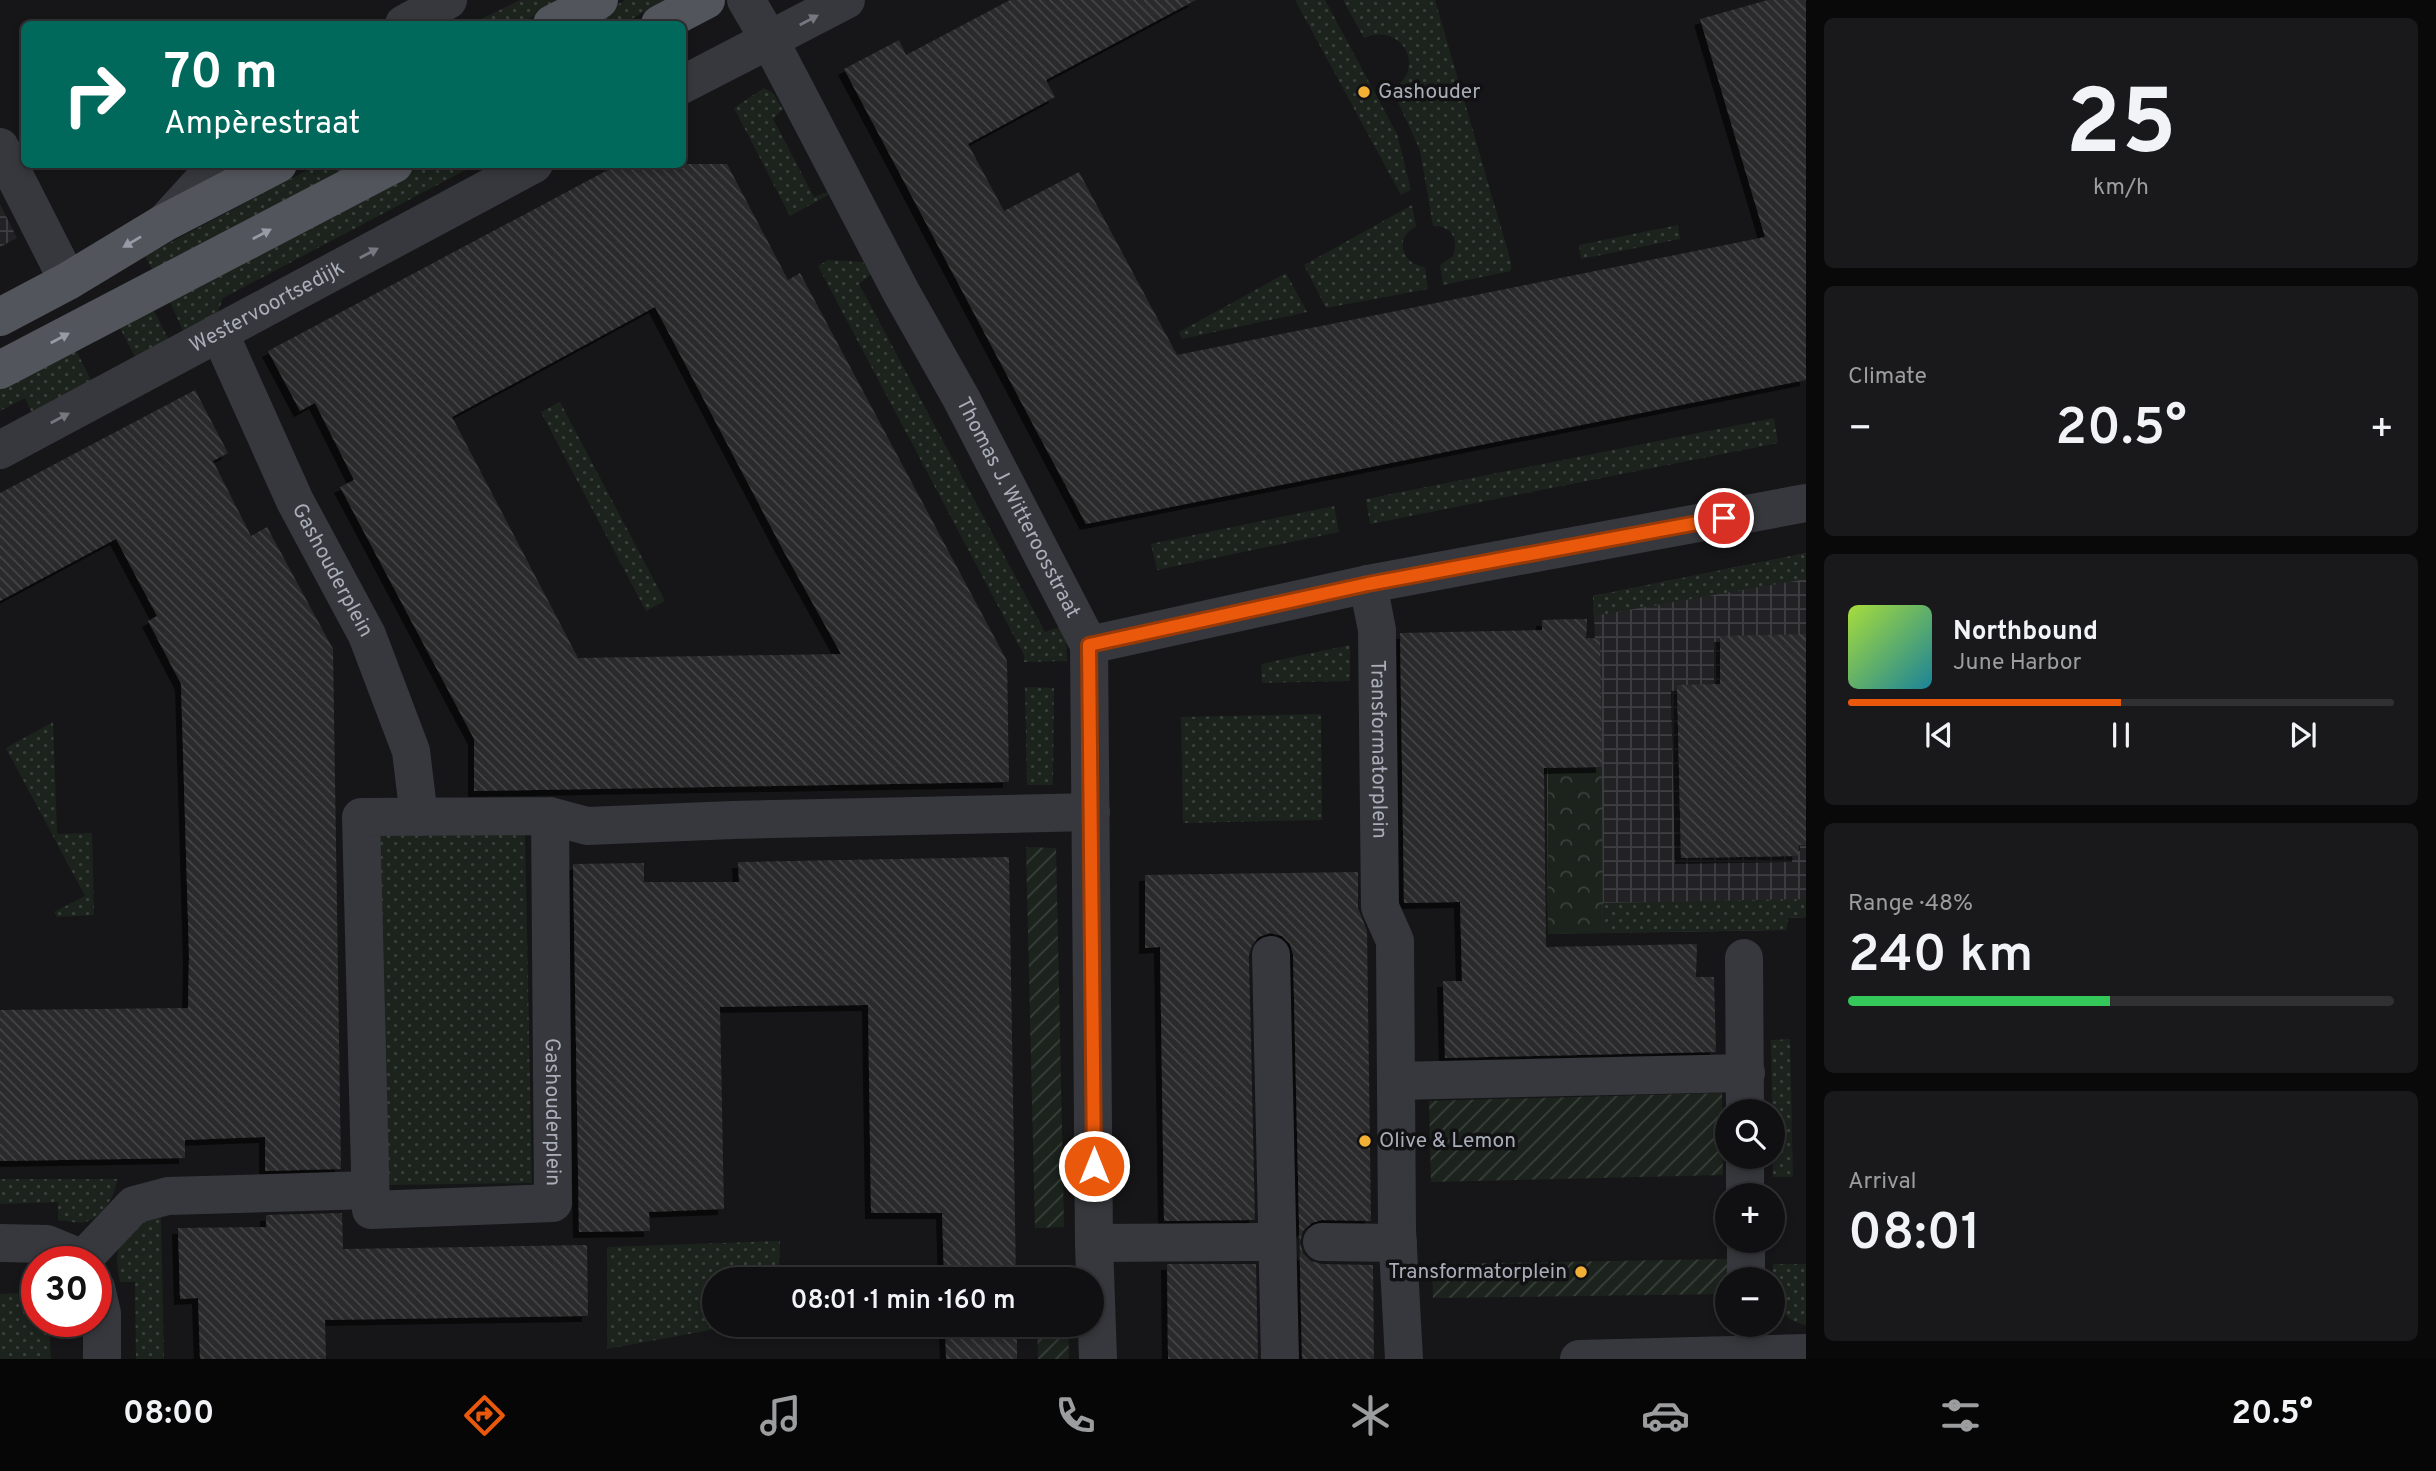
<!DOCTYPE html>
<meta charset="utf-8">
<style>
:root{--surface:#101012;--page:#19191b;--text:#f1f3f6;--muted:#9c9d9f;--line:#303032;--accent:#ea580c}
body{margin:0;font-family:Overpass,sans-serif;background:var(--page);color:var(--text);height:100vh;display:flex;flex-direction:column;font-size:26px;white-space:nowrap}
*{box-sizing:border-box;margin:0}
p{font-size:23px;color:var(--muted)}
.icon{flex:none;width:38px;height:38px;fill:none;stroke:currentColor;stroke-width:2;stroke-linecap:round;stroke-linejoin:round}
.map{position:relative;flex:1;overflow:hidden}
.panel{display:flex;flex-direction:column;gap:18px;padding:18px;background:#09090a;width:630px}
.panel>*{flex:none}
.top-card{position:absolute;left:21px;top:21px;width:665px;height:147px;border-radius:10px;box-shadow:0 4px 10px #0003,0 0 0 2px var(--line);background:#00695c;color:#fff;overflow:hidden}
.buttons{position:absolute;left:1715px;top:1099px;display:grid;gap:14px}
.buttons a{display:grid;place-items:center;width:70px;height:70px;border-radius:50%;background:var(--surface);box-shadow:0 4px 10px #0003,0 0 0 2px var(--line);font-size:35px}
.speed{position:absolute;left:21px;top:1246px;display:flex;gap:14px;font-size:35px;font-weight:700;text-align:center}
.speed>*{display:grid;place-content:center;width:91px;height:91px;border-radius:50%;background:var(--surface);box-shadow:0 4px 10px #0003,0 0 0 2px var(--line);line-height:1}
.speed .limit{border:10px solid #d22;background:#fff;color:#111}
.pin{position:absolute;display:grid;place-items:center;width:60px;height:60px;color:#fff;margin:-30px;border:4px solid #fff;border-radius:50%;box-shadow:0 2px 7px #0007}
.me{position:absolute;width:77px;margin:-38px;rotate:0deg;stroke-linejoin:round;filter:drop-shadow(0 0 5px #0008)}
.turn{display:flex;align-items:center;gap:24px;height:147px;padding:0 28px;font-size:32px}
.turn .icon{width:91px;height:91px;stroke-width:2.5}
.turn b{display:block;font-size:49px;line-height:60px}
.big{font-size:52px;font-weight:600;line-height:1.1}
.panel .tile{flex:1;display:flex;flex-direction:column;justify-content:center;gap:10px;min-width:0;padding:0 24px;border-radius:10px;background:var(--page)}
.panel .dial{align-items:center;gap:0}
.dial b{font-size:91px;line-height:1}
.song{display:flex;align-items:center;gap:21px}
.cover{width:84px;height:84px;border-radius:10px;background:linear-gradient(135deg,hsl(80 70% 55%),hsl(190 70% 35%))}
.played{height:7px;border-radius:4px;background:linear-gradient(90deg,var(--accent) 50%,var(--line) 50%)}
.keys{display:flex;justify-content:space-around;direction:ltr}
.heat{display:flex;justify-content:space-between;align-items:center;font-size:38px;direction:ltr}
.charge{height:10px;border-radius:5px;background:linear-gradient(90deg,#34c759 48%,var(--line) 0)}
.trip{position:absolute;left:702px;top:1267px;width:402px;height:70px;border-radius:35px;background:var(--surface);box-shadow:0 4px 10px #0003,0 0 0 2px var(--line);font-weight:600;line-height:70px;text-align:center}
.dock{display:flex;height:112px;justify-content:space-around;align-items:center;background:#060607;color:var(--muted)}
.dock .icon{width:49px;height:49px}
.dock .current{color:var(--accent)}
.dock b{font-size:32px;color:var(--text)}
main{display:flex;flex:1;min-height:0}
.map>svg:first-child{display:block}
</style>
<main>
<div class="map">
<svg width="1806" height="1359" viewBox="0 0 1806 1359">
<defs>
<pattern id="industrial-grid" width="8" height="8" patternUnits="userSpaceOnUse" patternTransform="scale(1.75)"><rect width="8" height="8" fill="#222225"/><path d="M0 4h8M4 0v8" fill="none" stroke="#3f3f43"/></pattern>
<pattern id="grass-dots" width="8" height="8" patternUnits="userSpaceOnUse" patternTransform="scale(1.75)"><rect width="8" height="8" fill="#1c231d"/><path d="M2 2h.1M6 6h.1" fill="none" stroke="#3a403c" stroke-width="1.8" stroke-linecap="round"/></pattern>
<pattern id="forest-crowns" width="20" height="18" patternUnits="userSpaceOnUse" patternTransform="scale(1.75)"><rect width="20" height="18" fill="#1c231d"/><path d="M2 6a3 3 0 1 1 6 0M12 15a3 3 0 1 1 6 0" fill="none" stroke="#3a403c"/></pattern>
<pattern id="garden-furrows" width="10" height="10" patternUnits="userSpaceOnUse" patternTransform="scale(1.75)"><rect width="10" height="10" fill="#1c231d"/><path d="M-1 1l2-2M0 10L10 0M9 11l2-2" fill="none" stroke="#3a403c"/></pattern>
<pattern id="building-back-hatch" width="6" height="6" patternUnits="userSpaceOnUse" patternTransform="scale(1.75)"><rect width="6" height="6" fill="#29292c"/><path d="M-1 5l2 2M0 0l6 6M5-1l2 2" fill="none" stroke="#454548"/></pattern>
<filter id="shadow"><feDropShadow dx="-6" dy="6" stdDeviation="0" flood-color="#0009"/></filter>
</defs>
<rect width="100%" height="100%" fill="#161618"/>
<g fill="url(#industrial-grid)">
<path d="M0,204L17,238L0,247Z"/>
<path d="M1806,553V917L1788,918L1786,930L1548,934L1546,639H1542V620L1587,619L1586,638H1595L1593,596Z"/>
</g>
<g fill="url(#grass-dots)">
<path d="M520,0H565L519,24H471Z"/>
<path d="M626,0H667L622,24H580Z"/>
<path d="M1295,0H1325L1397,134L1411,190L1401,195Z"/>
<path d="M1343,0H1435L1511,262V271L1443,285L1440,265L1453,256C1459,239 1452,226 1433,226L1420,150L1392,89C1427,70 1403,21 1364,38Z"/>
<path d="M764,88L773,93L783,109L773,119L814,197L828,192V195L790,216L734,108Z"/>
<path d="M317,165H359L155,274L145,256Z"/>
<path d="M419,165H475L223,298L215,320L185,335L168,298Z"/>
<path d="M1412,205L1416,227C1393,237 1402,265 1425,267L1428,289L1326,308L1304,265Z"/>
<path d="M1678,225L1680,239L1581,259L1579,245Z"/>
<path d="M828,260L863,262L871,274L859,284L1045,632L1059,627L1066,642L1067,661L1024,662V655L818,266Z"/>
<path d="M1286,273L1307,312L1182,339L1179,332Z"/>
<path d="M153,309L171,344L137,361L119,326Z"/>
<path d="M75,348L93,384L33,415L25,398L0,411V388Z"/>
<path d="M560,402L665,601L646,611L541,412Z"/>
<path d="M1774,418L1778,443L1370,524L1366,499Z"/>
<path d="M1334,506L1339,532L1157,570L1151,544Z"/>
<path d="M1806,553V579L1594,616L1593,596Z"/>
<path d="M1350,645V681L1262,683L1261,664Z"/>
<path d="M1025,687L1054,688L1053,785H1027Z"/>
<path d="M1321,714L1322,820L1183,823L1181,717Z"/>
<path d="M53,722L57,834L92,833L94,915L57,917L54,912L85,896L6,748Z"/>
<path d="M525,832L532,1183L386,1185L378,835Z"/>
<path d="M1806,899V917L1788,918L1786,930L1603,933V903Z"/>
<path d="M1790,1039L1793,1177H1773L1771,1040Z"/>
<path d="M0,1179H117C116,1195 103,1216 88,1221C78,1225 67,1220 58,1220V1202L0,1204Z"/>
<path d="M161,1218L164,1359H136L135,1282H120L117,1261L118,1248L146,1220Z"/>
<path d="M780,1241L779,1267L727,1268V1279H714V1325L732,1326L607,1349V1247Z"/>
<path d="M1773,1264H1806V1325C1775,1320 1770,1290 1773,1264Z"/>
<path d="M17,1293L37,1303V1321H49L51,1359H0V1294Z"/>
</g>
<path fill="url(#forest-crowns)" d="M1602,767L1603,933L1548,934V768Z"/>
<g fill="url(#garden-furrows)">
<path d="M1026,847L1056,848L1064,1227L1035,1228Z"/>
<path d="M1722,1093L1723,1175L1431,1182L1429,1101Z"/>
<path d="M1730,1259L1727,1294L1433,1298L1432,1264Z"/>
<path d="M1067,1268V1279H1036V1269Z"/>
<path d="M1037,1325H1068L1069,1359H1038Z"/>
</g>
<g fill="url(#building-back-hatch)" fill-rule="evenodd" filter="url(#shadow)">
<path d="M1010,0H1196L1046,80L1055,97L968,144L1004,211L1079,172L1177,355L1765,237L1700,19L1768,0H1806V380L1086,524L844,69L899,40L906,55Z"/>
<path d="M619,164H727L788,280L800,273L1007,661L1009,782L474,791V739L340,487L354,480L315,403L300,411L268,351ZM655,307L783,550L841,654L578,658L452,417Z"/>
<path d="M195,390L228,453L213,461L251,536L267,527L333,649L341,1169L265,1171V1137L185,1140V1158L0,1161V1010L188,1008L189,956L181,684L148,621L157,616L116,539L0,601V493Z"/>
<path d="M1587,619L1586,639L1600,638L1602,767L1544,768L1546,947L1697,944L1696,977H1714L1716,1052L1445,1058L1443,981H1462L1460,902L1404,903L1400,633L1542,630V620Z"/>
<path d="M1806,634V845H1799L1798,856L1681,858L1677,685L1720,684V636Z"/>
<path d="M1009,857L1016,1279H944L942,1213H871L868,1005L720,1007L724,1209L649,1212L650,1231L579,1232L573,864L644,863V882H739L738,862Z"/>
<path d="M1358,872V908L1367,931L1371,1221L1322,1220L1312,1223L1303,1231L1300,1242L1303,1253L1311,1261L1322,1264L1373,1265L1374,1359H1302L1293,955L1290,944L1282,936L1270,933L1259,937L1252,945L1249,955L1255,1220L1164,1221L1160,947L1145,948V875Z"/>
<path d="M342,1213L343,1249L587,1245L588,1316L325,1320L326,1359H200L198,1298L180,1299L178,1228L266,1227V1215Z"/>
<path d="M1167,1264H1256L1258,1359H1168Z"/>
<path d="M945,1325H1017V1359H946Z"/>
</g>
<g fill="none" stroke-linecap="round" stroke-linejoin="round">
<g stroke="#37383d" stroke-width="38">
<path id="s1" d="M746,0L770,41L901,292L961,398L1089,645L1094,1243L1098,1359"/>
<path d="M404,24L448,0"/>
<path d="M682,85L846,0"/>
<path d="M0,147L68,281"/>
<path d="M167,220L218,164"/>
<path id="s2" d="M219,332L295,501L367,635L411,751L419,817"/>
<path id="s3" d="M0,450L534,164"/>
<path id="s4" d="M1368,584L1377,630L1380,907L1395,941L1397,1230L1404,1359"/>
<path d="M1089,645L1368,584L1806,503"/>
<path id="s5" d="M550,816L553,1203L371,1210L361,817L550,816L587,826L733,820L1091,812"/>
<path d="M1744,958L1745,1111"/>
<path d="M1396,1081L1746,1073"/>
<path d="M1745,1195V1157"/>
<path d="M1746,1241V1279"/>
<path d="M1322,1242L1398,1243"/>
<path d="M0,1243L47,1244L83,1259L85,1262"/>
<path d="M1094,1243L1259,1242"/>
<path d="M83,1259L134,1205L168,1196L370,1190"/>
<path d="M96,1288L102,1313V1359"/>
<path d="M1579,1359L1806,1353"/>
</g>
<g stroke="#53555c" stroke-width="38">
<path d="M552,24L599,0"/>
<path d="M660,24L706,0"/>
<path d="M0,317L68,281L164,223L278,164"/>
<path d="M0,370L394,164"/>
</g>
<path stroke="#37383d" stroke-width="38" d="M1271,955L1280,1359"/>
</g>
<defs><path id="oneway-solid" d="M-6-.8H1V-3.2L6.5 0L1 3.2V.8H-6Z" transform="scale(1.75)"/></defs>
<g fill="#757881">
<use href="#oneway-solid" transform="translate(809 20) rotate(-28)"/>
<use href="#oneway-solid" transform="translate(369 253) rotate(-28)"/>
<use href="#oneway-solid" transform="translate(60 418) rotate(-28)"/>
</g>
<g fill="#979ba6">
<use href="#oneway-solid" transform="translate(262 234) rotate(-28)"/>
<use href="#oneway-solid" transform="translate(132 242) rotate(149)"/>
<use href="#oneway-solid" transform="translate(60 338) rotate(-28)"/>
</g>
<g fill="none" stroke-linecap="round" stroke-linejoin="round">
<defs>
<path id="route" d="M1094,1166L1089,645L1368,584L1724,518"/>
</defs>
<use href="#route" stroke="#983908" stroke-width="18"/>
<use href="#route" stroke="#ea580c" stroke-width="12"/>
</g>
<g fill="#f2b134" stroke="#111113" stroke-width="2.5">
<circle cx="1364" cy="92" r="7"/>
<circle cx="1365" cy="1141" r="7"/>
<circle cx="1581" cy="1272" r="7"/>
</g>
<g text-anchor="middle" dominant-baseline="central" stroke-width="7" stroke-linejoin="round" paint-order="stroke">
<g font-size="21" fill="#a8adb8" stroke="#111113" text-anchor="start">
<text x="1378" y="92">Gashouder</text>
<text x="1379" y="1141">Olive &amp; Lemon</text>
<text x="1567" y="1272" text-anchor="end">Transformatorplein</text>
</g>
<g font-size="21" fill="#a8adb8" stroke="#111113">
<text stroke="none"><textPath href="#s3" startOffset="303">Westervoortsedijk</textPath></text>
<text stroke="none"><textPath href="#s1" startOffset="576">Thomas J. Witteroosstraat</textPath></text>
<text stroke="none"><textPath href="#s2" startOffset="264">Gashouderplein</textPath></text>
<text stroke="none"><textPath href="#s4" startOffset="166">Transformatorplein</textPath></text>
<text stroke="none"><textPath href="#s5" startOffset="296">Gashouderplein</textPath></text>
</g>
</g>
</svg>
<div class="buttons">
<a><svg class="icon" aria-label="search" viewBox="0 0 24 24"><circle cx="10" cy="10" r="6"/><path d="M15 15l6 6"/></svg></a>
<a>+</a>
<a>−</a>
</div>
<div class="speed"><div class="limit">30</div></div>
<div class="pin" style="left:1724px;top:518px;background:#d93025"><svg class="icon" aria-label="arrive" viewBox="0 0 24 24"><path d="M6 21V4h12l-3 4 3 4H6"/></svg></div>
<svg class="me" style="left:1094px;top:1166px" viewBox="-20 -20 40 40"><circle r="17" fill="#ea580c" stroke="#fff" stroke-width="3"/><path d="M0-11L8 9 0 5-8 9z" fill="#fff"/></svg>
<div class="trip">08:01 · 1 min · 160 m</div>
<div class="top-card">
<div class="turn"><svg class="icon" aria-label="right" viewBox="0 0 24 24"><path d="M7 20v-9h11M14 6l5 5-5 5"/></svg><div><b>70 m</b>Ampèrestraat</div></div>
</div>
</div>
<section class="panel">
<div class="tile dial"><b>25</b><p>km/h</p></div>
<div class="tile"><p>Climate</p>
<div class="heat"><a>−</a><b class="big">20.5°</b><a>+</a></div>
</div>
<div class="tile">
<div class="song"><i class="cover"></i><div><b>Northbound</b><p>June Harbor</p></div></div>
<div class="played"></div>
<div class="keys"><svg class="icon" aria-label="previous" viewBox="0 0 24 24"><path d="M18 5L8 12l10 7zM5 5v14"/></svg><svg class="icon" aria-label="pause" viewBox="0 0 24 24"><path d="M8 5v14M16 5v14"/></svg><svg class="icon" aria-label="next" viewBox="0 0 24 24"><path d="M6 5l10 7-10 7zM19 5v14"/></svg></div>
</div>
<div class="tile"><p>Range · 48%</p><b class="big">240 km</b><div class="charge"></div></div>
<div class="tile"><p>Arrival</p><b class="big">08:01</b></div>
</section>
</main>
<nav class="dock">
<b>08:00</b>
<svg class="icon current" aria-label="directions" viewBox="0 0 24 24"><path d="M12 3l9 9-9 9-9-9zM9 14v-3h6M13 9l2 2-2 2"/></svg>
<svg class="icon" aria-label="music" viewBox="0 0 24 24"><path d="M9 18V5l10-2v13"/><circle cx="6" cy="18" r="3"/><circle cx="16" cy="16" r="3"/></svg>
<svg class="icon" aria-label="phone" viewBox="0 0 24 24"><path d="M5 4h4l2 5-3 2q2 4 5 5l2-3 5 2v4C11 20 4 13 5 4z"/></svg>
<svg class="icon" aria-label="climate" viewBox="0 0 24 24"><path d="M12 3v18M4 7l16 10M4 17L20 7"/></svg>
<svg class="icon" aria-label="car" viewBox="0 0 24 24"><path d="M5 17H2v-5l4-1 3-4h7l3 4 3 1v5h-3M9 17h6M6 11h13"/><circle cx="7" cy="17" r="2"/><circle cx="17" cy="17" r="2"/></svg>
<svg class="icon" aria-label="filters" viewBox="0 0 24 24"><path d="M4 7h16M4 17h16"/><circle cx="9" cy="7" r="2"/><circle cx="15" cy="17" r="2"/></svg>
<b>20.5°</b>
</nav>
